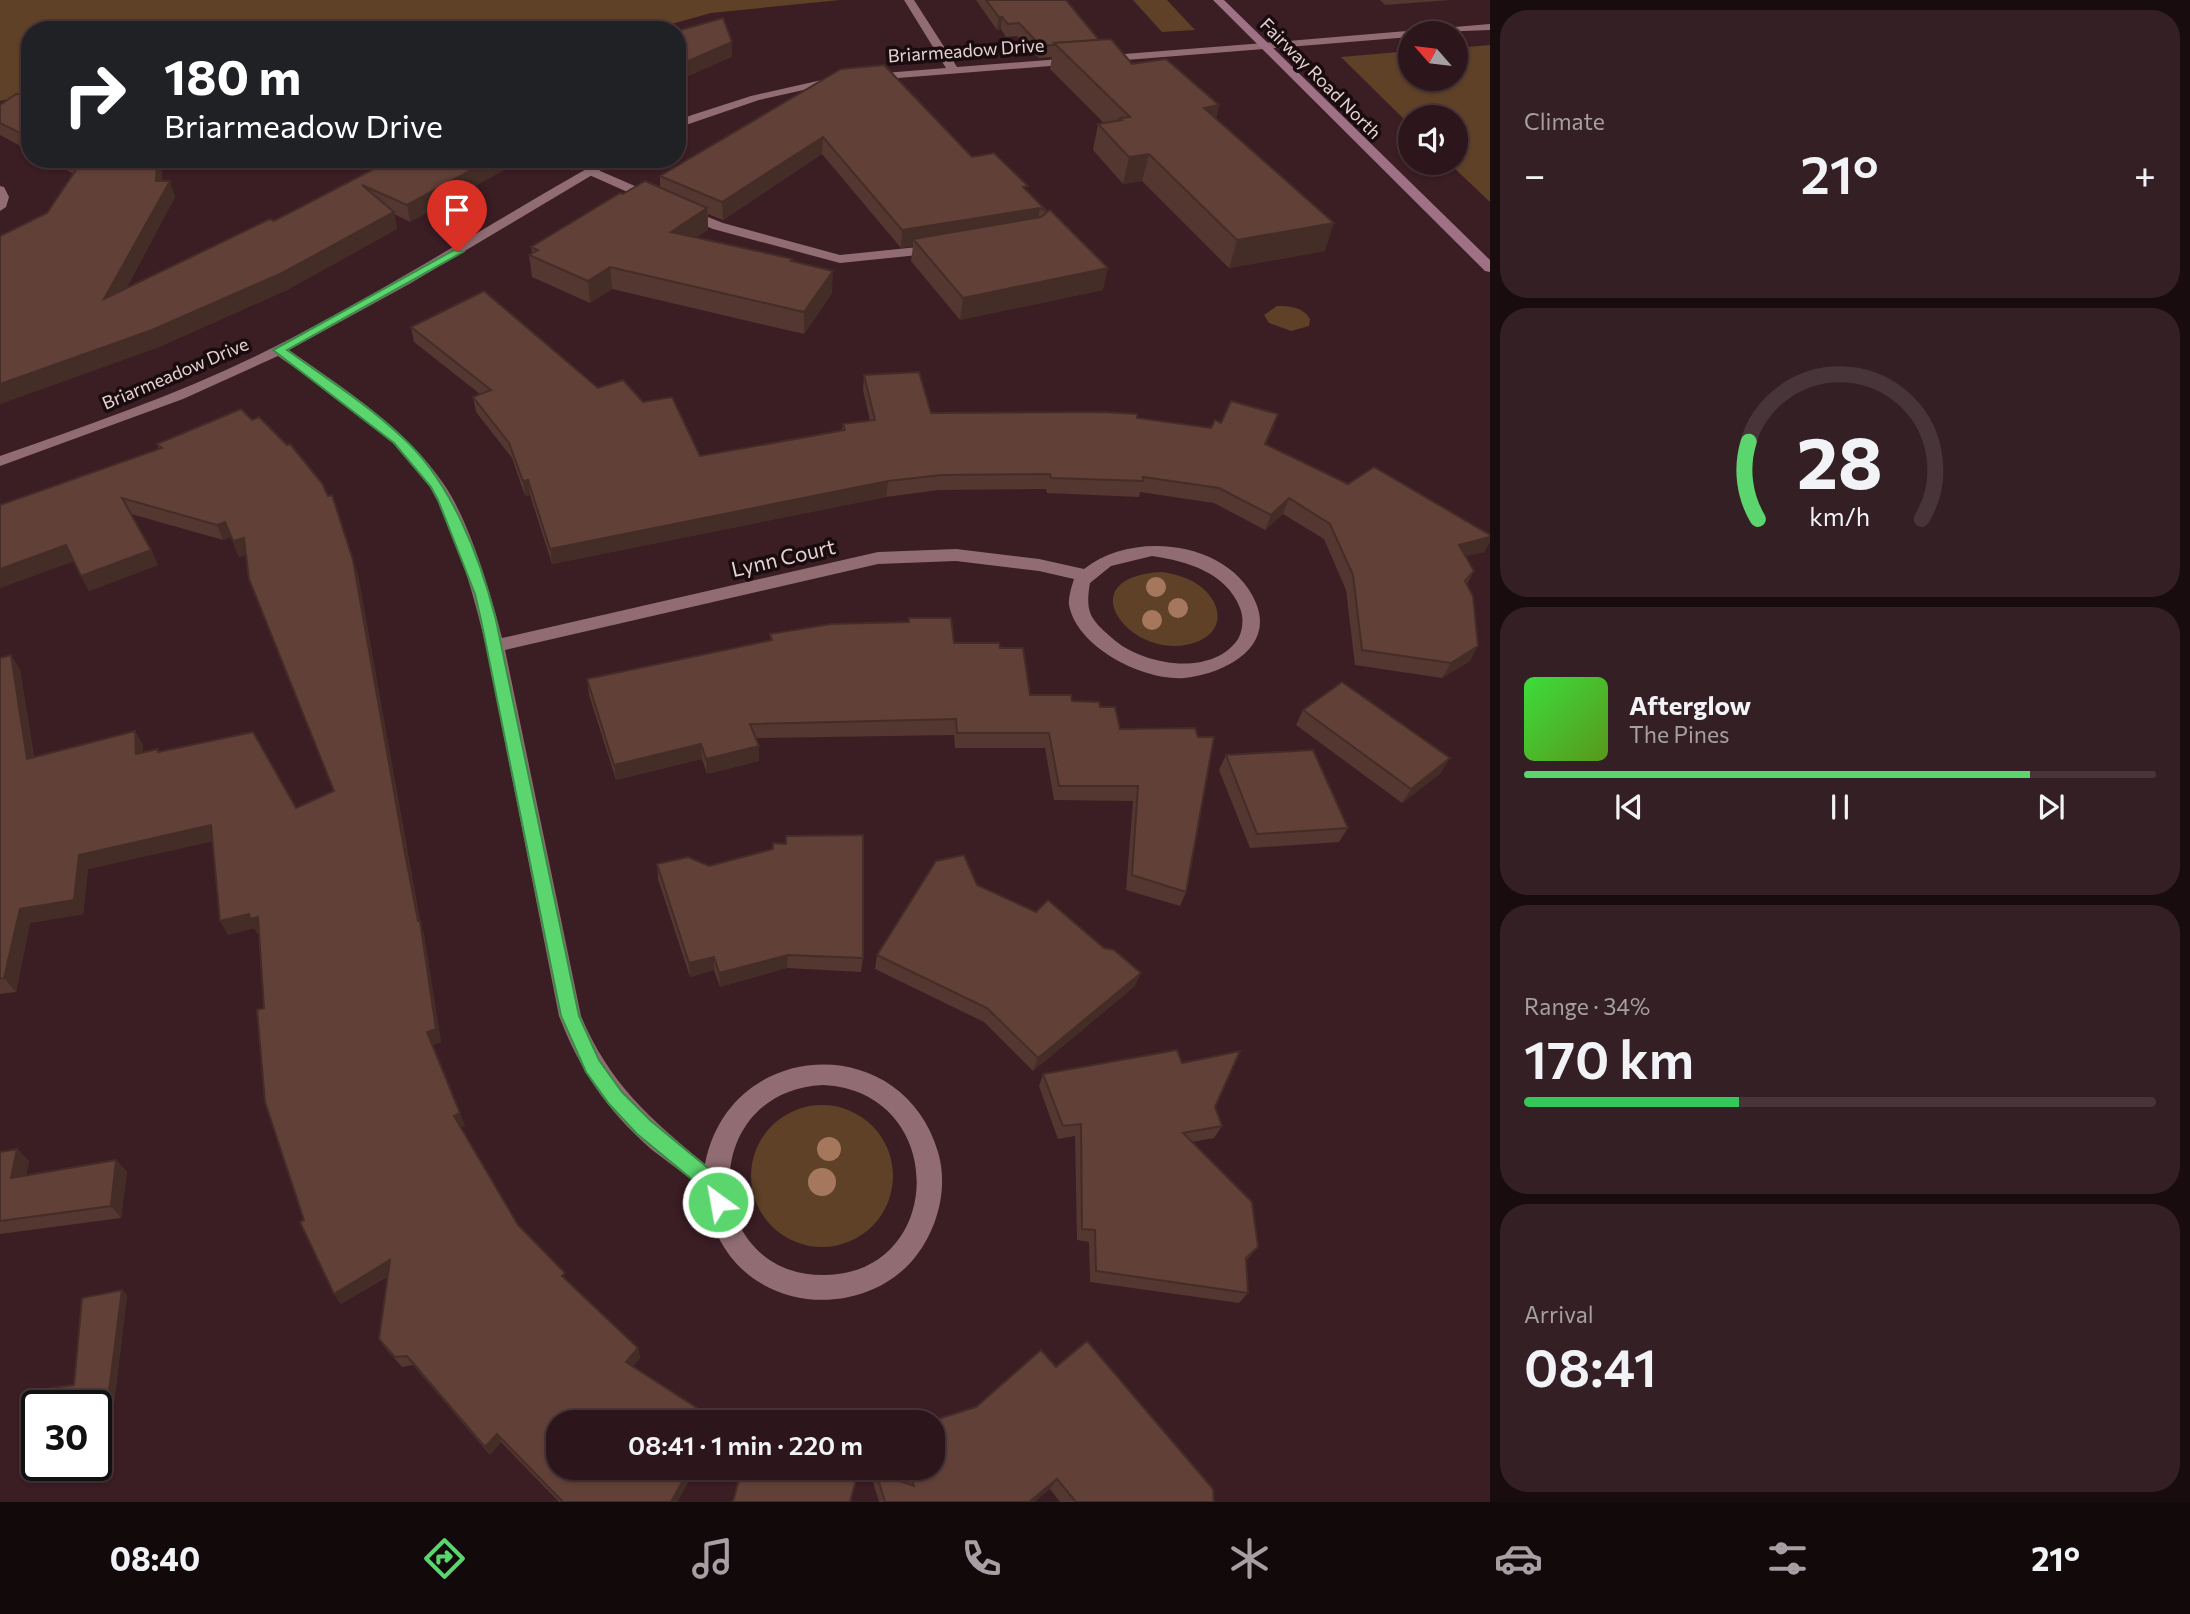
<!DOCTYPE html>
<meta charset="utf-8">
<style>
:root{--surface:#2c161b;--page:#341f24;--text:#f1f3f6;--muted:#a69fa3;--line:#48353a;--accent:#5bd56e}
body{margin:0;font-family:Commissioner,sans-serif;background:var(--page);color:var(--text);height:100vh;display:flex;flex-direction:column;font-size:26px;white-space:nowrap}
*{box-sizing:border-box;margin:0}
p{font-size:23px;color:var(--muted)}
.icon{flex:none;width:38px;height:38px;fill:none;stroke:currentColor;stroke-width:2;stroke-linecap:round;stroke-linejoin:round}
.map{position:relative;flex:1;overflow:hidden}
.side{display:flex;flex-direction:column;gap:10px;padding:10px;background:#180c0f;width:700px}
.side>*{flex:none}
.hud{position:absolute;left:21px;top:21px;width:665px;height:147px;border-radius:28px;box-shadow:0 2px 5px #0004,0 0 0 2px var(--line);background:#202124;color:#fff;overflow:hidden}
.needle{width:46px;rotate:298deg}
.buttons{position:absolute;left:1398px;top:21px;display:grid;gap:14px}
.buttons a{display:grid;place-items:center;width:70px;height:70px;border-radius:50%;background:var(--surface);box-shadow:0 2px 5px #0004,0 0 0 2px var(--line);font-size:35px}
.speed{position:absolute;left:21px;top:1390px;display:flex;gap:14px;font-size:35px;font-weight:700;text-align:center}
.speed>*{display:grid;place-content:center;width:91px;height:91px;border-radius:50%;background:var(--surface);box-shadow:0 2px 5px #0004,0 0 0 2px var(--line);line-height:1}
.speed .limit{border:4px solid #111;border-radius:10px;background:#fff;color:#111}
.pin{position:absolute;display:grid;place-items:center;width:60px;height:60px;color:#fff;margin:-72px -30px;border-radius:50% 50% 50% 0;rotate:-45deg;box-shadow:0 0 7px #0007}
.pin .icon{rotate:45deg}
.me{position:absolute;width:77px;margin:-38px;rotate:328deg;stroke-linejoin:round;filter:drop-shadow(0 0 5px #0008)}
.turn{display:flex;align-items:center;gap:24px;height:147px;padding:0 28px;font-size:32px}
.turn .icon{width:91px;height:91px;stroke-width:2.5}
.turn b{display:block;font-size:49px;line-height:60px}
.big{font-size:52px;font-weight:600;line-height:1.1}
.side .card{flex:1;display:flex;flex-direction:column;justify-content:center;gap:10px;min-width:0;padding:0 24px;border-radius:28px;background:var(--page)}
.side .dial{align-items:center;gap:0}
.dial svg{height:182px;overflow:visible;fill:none;stroke:var(--line);stroke-width:7;stroke-linecap:round;text-anchor:middle}
.dial text{fill:var(--text);stroke:none}
.song{display:flex;align-items:center;gap:21px}
.cover{width:84px;height:84px;border-radius:10px;background:linear-gradient(135deg,hsl(120 70% 55%),hsl(90 70% 35%))}
.played{height:7px;border-radius:4px;background:linear-gradient(90deg,var(--accent) 80%,var(--line) 80%)}
.keys{display:flex;justify-content:space-around;direction:ltr}
.heat{display:flex;justify-content:space-between;align-items:center;font-size:38px;direction:ltr}
.charge{height:10px;border-radius:5px;background:linear-gradient(90deg,#34c759 34%,var(--line) 0)}
.trip{position:absolute;left:546px;top:1410px;width:399px;height:70px;border-radius:28px;background:var(--surface);box-shadow:0 2px 5px #0004,0 0 0 2px var(--line);font-weight:600;line-height:70px;text-align:center}
.tab-bar{display:flex;height:112px;justify-content:space-around;align-items:center;background:#12090b;color:var(--muted)}
.tab-bar .icon{width:49px;height:49px}
.tab-bar .current{color:var(--accent)}
.tab-bar b{font-size:32px;color:var(--text)}
main{display:flex;flex:1;min-height:0}
.map>svg:first-child{display:block}
</style>
<main>
<div class="map">
<svg width="1490" height="1502" viewBox="0 0 1490 1502">
<rect width="100%" height="100%" fill="#3b1d24"/>
<g fill="#5e4127">
<path d="M0,0H840L711,13L650,30H30V94L0,101Z"/>
<path d="M1133,0H1167L1195,30L1162,32Z"/>
<path d="M1490,45V202L1449,163H1456V117H1410V125L1341,57L1410,51V79H1456V48Z"/>
<path d="M1277,306C1290,306 1303,307 1310,319L1309,326L1291,331L1269,323L1264,315Z"/>
<path d="M1162,572C1174,574 1187,577 1197,584C1220,599 1228,628 1199,641C1136,668 1062,577 1162,572Z"/>
<circle cx="822" cy="1176" r="71"/>
</g>
<g fill="none" stroke-linecap="round" stroke-linejoin="round">
<g fill="#916d73" fill-rule="evenodd">
<path d="M591,167L658,196L660,199L658,202H650L587,174L585,171Z"/>
<path d="M685,208L723,223L840,255L938,245L945,249L938,253L840,263L713,229L680,215V209Z"/>
</g>
<g fill="#916d73" fill-rule="evenodd">
<path d="M904,0H914L957,67L1264,43L1269,46L1264,49L835,83L759,100L677,128V121L692,115L751,96L835,77L946,68Z"/>
<path d="M604,159H619L411,283L289,350C344,389 405,427 443,483C469,520 491,593 502,638L878,552L956,549L1039,559L1084,569C1132,530 1230,540 1256,603C1275,649 1222,674 1184,678C1144,681 1077,648 1069,605C1068,598 1072,585 1074,579L1039,571L956,561L878,564L505,650L581,1016C609,1083 650,1119 705,1164C729,1038 902,1029 938,1152C949,1189 937,1232 912,1261C865,1314 774,1313 730,1256C721,1244 714,1229 709,1214C707,1208 707,1198 704,1193C698,1182 663,1159 651,1149C606,1109 581,1072 559,1016L486,646C473,593 458,537 431,489C403,439 325,389 278,356L183,399L0,466V456C93,423 188,391 276,346C388,289 494,221 604,159ZM1152,556C1186,561 1226,572 1240,608C1244,618 1243,630 1238,639C1212,678 1141,665 1112,638C1090,619 1085,612 1090,583L1111,566ZM823,1085C948,1091 947,1272 826,1275C701,1278 695,1091 823,1085Z"/>
<path d="M0,186L4,187L9,197L6,207L0,211Z"/>
</g>
<path fill="#916d73" fill-rule="evenodd" d="M1490,24V30L1410,33V37L1264,49L1259,46L1264,43Z"/>
<path fill="#9f7184" fill-rule="evenodd" d="M1213,0H1224L1490,260V272L1485,271Z"/>
</g>
<g fill="#a5785e">
<circle cx="1156" cy="587" r="10"/>
<circle cx="1178" cy="608" r="10"/>
<circle cx="1152" cy="620" r="10"/>
<circle cx="829" cy="1149" r="12"/>
<circle cx="822" cy="1182" r="14"/>
</g>
<g fill="#533730">
<path d="M976,0H1066L1099,40L1132,64L1219,105L1216,118L1325,251L1229,268L1142,181L1123,184L1093,150L1098,124L1104,123L1050,69L1052,57L1039,58L1017,36L1006,37L1001,29L997,30Z"/>
<path d="M1380,0H1451L1385,5Z"/>
<path d="M841,69L972,157L1027,191L1047,211L1046,213L1103,290L960,320L911,261L913,246L901,248L822,154L723,220L708,214V230L696,237L793,259V262L832,293L804,334L612,289L590,303L532,277L529,255L532,253L531,247L623,194L660,188V176Z"/>
<path d="M30,95V151L0,135V105Z"/>
<path d="M46,159H160L162,166V181L175,197L126,289L274,221L393,159H524L410,222L394,214L397,229L287,290L159,347L0,404V236L47,213L74,174Z"/>
<path d="M411,327L643,402L700,456L842,430L843,424L870,421L863,390L864,375L931,413L1137,418L1211,428L1221,423L1278,414L1266,445L1348,484L1490,535V541L1484,552L1466,556L1474,571L1467,584L1470,661L1442,678L1355,665L1346,590L1324,539L1283,514L1265,530L1214,503L1140,492L1139,497L1047,493L1046,489L939,490L886,497L552,564L530,495L525,496L512,458L476,412L473,397L480,394L414,342Z"/>
<path d="M157,444L353,560L358,575L420,921L424,935L441,1042L432,1045L465,1126L461,1127L518,1225L567,1281L638,1348L640,1358L633,1366L717,1421V1423H558L696,1468L677,1502H559L501,1442L490,1455L413,1365L402,1367L386,1349L379,1339L388,1276L341,1304L334,1294L304,1220L264,1008L259,932L257,933L254,928L228,935L213,841L88,869L83,914L30,923L16,992L0,994V658L11,655L20,670L34,757L135,731L143,745V752H160L296,808L333,791L246,555L239,557L231,537L223,540L131,514L151,550L158,565L89,591L74,561L0,588V505L159,449Z"/>
<path d="M909,618L954,643L1000,648L1030,695L1100,707L1120,729L1186,892L1180,906L1126,890L1133,801L1054,800L1045,748H955L954,735L756,738L759,746V761L707,774L702,759L616,780L589,695L587,679L770,641V634L908,622Z"/>
<path d="M1303,710L1441,773L1402,803L1296,725Z"/>
<path d="M1226,755L1348,828L1339,842L1250,848L1219,770Z"/>
<path d="M657,864L709,866L863,958L861,972L787,968L720,987L714,970L690,977L658,879Z"/>
<path d="M977,885L1135,986L1033,1071L984,1022L875,969L877,955Z"/>
<path d="M1182,1063L1215,1107L1222,1126L1214,1138L1192,1142L1258,1247L1246,1261L1248,1293L1239,1303L1090,1282L1089,1242L1077,1240L1075,1136L1058,1139L1039,1086L1043,1074Z"/>
<path d="M17,1149L29,1161L26,1175L116,1160L127,1172L121,1218L0,1234V1152Z"/>
<path d="M122,1290L127,1295L105,1480L72,1477L65,1472L74,1385Z"/>
<path d="M1056,1367L1214,1502H1060L1050,1489L1034,1502H879L873,1482L876,1472L906,1483L901,1468H933L976,1407Z"/>
</g>
<g fill="#442d27">
<path d="M999,17H1002L1001,29L997,30Z"/>
<path d="M732,42V57L677,81V66Z"/>
<path d="M1219,105L1212,132L1204,108Z"/>
<path d="M823,137L822,154L723,220L722,202Z"/>
<path d="M1149,154L1142,181L1123,184L1129,157Z"/>
<path d="M157,159H160L162,166V195L170,181L175,197L111,316L104,299L156,181Z"/>
<path d="M492,159H524L410,222L407,205Z"/>
<path d="M707,208L708,230L672,253L671,232Z"/>
<path d="M1040,208L1037,225L913,239V246L901,248L902,230Z"/>
<path d="M394,212L397,229L287,290L159,347L0,404V384Z"/>
<path d="M1334,223L1325,251L1229,268L1237,240Z"/>
<path d="M610,267L612,289L590,303L588,281Z"/>
<path d="M1108,268L1103,290L960,320L963,298Z"/>
<path d="M833,271L832,293L804,334V312Z"/>
<path d="M1278,414L1273,430L1259,459L1265,444Z"/>
<path d="M528,480L530,495L525,496L523,481Z"/>
<path d="M888,481L886,497L552,564L550,549Z"/>
<path d="M1289,498L1283,514L1265,530L1271,515Z"/>
<path d="M225,522L231,537L223,540L217,525Z"/>
<path d="M1490,537V541L1484,552L1451,560L1459,545Z"/>
<path d="M244,538L249,554L239,557L233,541Z"/>
<path d="M66,545L74,561L0,588V569Z"/>
<path d="M151,550L158,565L89,591L81,576Z"/>
<path d="M353,560L358,575L420,924V921L424,935L441,1042L432,1045L427,1032L418,921Z"/>
<path d="M1478,646L1470,661L1442,678L1451,663Z"/>
<path d="M11,655L20,670L36,774L27,759Z"/>
<path d="M135,731L143,745L144,769L136,754Z"/>
<path d="M701,744L702,759L616,780L614,765Z"/>
<path d="M759,746V761L707,774L706,759Z"/>
<path d="M1450,758L1441,773L1402,803L1411,789Z"/>
<path d="M211,825L219,840L88,869L83,914L30,923L16,992L4,978L20,909L79,855Z"/>
<path d="M249,914L258,917L265,931L257,933L254,928L228,935L220,921Z"/>
<path d="M788,955L787,968L720,987L719,973Z"/>
<path d="M714,957V970L690,977L689,963Z"/>
<path d="M1141,973L1135,986L1033,1071L1038,1058Z"/>
<path d="M460,1113L465,1126L459,1128L454,1116Z"/>
<path d="M17,1149L29,1161L24,1190L11,1178Z"/>
<path d="M116,1160L127,1172L121,1218L111,1206Z"/>
<path d="M390,1260L396,1270L341,1304L334,1294Z"/>
<path d="M122,1290L127,1295L105,1480L98,1476Z"/>
<path d="M638,1348L640,1358L628,1371L626,1362Z"/>
<path d="M497,1434L501,1442L490,1455L485,1447Z"/>
<path d="M690,1468H696L677,1502H671Z"/>
<path d="M1057,1479L1050,1489L1034,1502H1029Z"/>
</g>
<g fill="#614038" stroke="#442d27" stroke-width="2">
<path d="M986,0H1066L1099,40L1054,43V45L1041,46L1019,23L1008,24L1002,17H999Z"/>
<path d="M723,18L732,42L677,66V31Z"/>
<path d="M1111,39L1132,64L1166,59L1219,105L1204,108L1334,223L1237,240L1149,154L1129,157L1098,124L1122,120L1120,118L1130,117L1054,43Z"/>
<path d="M884,65L972,157L994,153L1028,186L1023,187L1047,211L1040,208L902,230L823,137L722,202L660,176L841,69Z"/>
<path d="M16,94L30,95V138L0,123V105Z"/>
<path d="M70,159H157L156,181H170L104,299L270,219L274,221L393,159H492L407,205L362,185L394,212L282,273L152,330L0,384V236L47,213L80,164Z"/>
<path d="M645,181L707,208L671,232L793,259L791,261L833,271L804,312L610,267L588,281L529,255L538,250L531,247L620,193L623,194Z"/>
<path d="M1050,210L1108,268L963,298L913,239L1041,217Z"/>
<path d="M484,291L598,388L623,380L643,402L672,397L700,456L845,430L843,424L875,420L864,375L919,372L931,413L1101,412L1137,414V418L1211,428L1215,420L1221,423L1231,401L1278,414L1265,444L1348,484L1374,467L1490,535V537L1459,545L1474,571L1465,581L1473,596L1478,646L1451,663L1362,650L1353,575L1330,524L1289,498L1271,515L1219,488L1143,477V481L1051,478L1050,474L941,475L888,481L550,549L528,480L523,481L509,443L473,397L491,390L411,327Z"/>
<path d="M241,409L252,420L259,417L287,445L290,444L322,483L328,496L332,495L353,560L404,848L418,921H420L436,1029L427,1032L460,1113L454,1116L518,1225L565,1273L562,1276L638,1348L626,1362L717,1421L716,1423H558V1468H690L671,1502H563L497,1434L485,1447L407,1356L395,1357L379,1339L390,1260L334,1294L300,1222L304,1220L265,1102L257,1010L264,1008L258,917L250,919L249,914L220,921L211,825L79,855L74,900L20,909L4,978L0,979V658L11,655L27,759L135,731L136,754L158,749V752L253,732L296,808L334,791L249,579L244,538L233,541L225,522L217,525L122,498L151,550L81,576L66,545L0,569V505L162,448L157,444Z"/>
<path d="M909,618H951L954,643H999L1000,648H1023L1030,695H1071L1072,701L1099,702L1100,707H1115L1120,729L1195,728L1198,737H1214L1186,892L1132,875L1138,786H1059L1049,733H957L956,719L750,724L759,746L706,759L701,744L614,765L587,679L772,640L770,634L831,624L909,622Z"/>
<path d="M1342,682L1450,758L1411,789L1303,710Z"/>
<path d="M1313,750L1348,828L1257,834L1226,755Z"/>
<path d="M863,835V958L788,955L719,973L714,957L689,963L657,864L688,857L709,866L773,849V843L786,844V836Z"/>
<path d="M964,855L977,885L1036,912L1048,900L1104,948L1114,950L1141,973L1038,1058L987,1008L877,955L936,861Z"/>
<path d="M1177,1050L1182,1063L1240,1051L1215,1107L1222,1126L1183,1133L1252,1202L1258,1247L1246,1258L1248,1293L1096,1271L1095,1230L1082,1229L1081,1124L1063,1126L1043,1074Z"/>
<path d="M17,1149L11,1178L116,1160L111,1206L0,1221V1152Z"/>
<path d="M122,1290L98,1476L65,1472L66,1465H96V1405H49L51,1388L74,1385L82,1298Z"/>
<path d="M1087,1341L1213,1489L1214,1502H1076L1057,1479L1029,1502H885L876,1472L914,1486L908,1468H933V1423H925L976,1407L1041,1350L1056,1367Z"/>
<path d="M742,1468H859L850,1502H733Z"/>
</g>
<path fill="#5bd56e" stroke="#3b8a48" stroke-width="2" d="M454,250L463,252L287,350C326,378 367,404 402,437C451,481 480,557 496,620L579,1016L599,1060L622,1092L651,1121L720,1178L728,1202L725,1209L718,1212L710,1209L705,1190L637,1134L609,1104L586,1072L561,1016L481,620L475,594L438,500L431,487L394,443L273,350Z"/>
<g text-anchor="middle" dominant-baseline="central" stroke-width="7" stroke-linejoin="round" paint-order="stroke">
<g font-size="18" fill="#e6d1d4" stroke="#190c0f">
<text transform="translate(966 50) rotate(-4)">Briarmeadow Drive</text>
<text transform="translate(1321 78) rotate(45)">Fairway Road North</text>
<text transform="translate(175 373) rotate(-23)">Briarmeadow Drive</text>
</g>
<g font-size="21" fill="#e6d1d4" stroke="#190c0f">
<text transform="translate(783 557) rotate(-13)">Lynn Court</text>
</g>
</g>
</svg>
<div class="buttons">
<a><svg class="needle" viewBox="-14 -14 28 28"><path d="M0-13l5 13h-10z" fill="#e53935"/><path d="M0 13l5-13h-10z" fill="#a69fa3"/></svg></a>
<a><svg class="icon" aria-label="sound" viewBox="0 0 24 24"><path d="M4 9h4l5-4v14l-5-4H4zM17 9q2 3 0 6"/></svg></a>
</div>
<div class="speed"><div class="limit">30</div></div>
<div class="pin" style="left:457px;top:252px;background:#d93025"><svg class="icon" aria-label="arrive" viewBox="0 0 24 24"><path d="M6 21V4h12l-3 4 3 4H6"/></svg></div>
<svg class="me" style="left:718px;top:1202px" viewBox="-20 -20 40 40"><circle r="17" fill="#5bd56e" stroke="#fff" stroke-width="3"/><path d="M0-11L8 9 0 5-8 9z" fill="#fff"/></svg>
<div class="trip">08:41 · 1 min · 220 m</div>
<div class="hud">
<div class="turn"><svg class="icon" aria-label="right" viewBox="0 0 24 24"><path d="M7 20v-9h11M14 6l5 5-5 5"/></svg><div><b>180 m</b>Briarmeadow Drive</div></div>
</div>
</div>
<section class="side">
<div class="card"><p>Climate</p>
<div class="heat"><a>−</a><b class="big">21°</b><a>+</a></div>
</div>
<div class="card dial"><svg viewBox="0 0 100 80">
<path d="M14 69A42 42 0 1 1 86 69"/>
<path d="M14 69A42 42 0 0 1 10 35" stroke="#5bd56e"/>
<text x="50" y="56" font-size="32" font-weight="700">28</text>
<text x="50" y="72" font-size="11">km/h</text>
</svg></div>
<div class="card">
<div class="song"><i class="cover"></i><div><b>Afterglow</b><p>The Pines</p></div></div>
<div class="played"></div>
<div class="keys"><svg class="icon" aria-label="previous" viewBox="0 0 24 24"><path d="M18 5L8 12l10 7zM5 5v14"/></svg><svg class="icon" aria-label="pause" viewBox="0 0 24 24"><path d="M8 5v14M16 5v14"/></svg><svg class="icon" aria-label="next" viewBox="0 0 24 24"><path d="M6 5l10 7-10 7zM19 5v14"/></svg></div>
</div>
<div class="card"><p>Range · 34%</p><b class="big">170 km</b><div class="charge"></div></div>
<div class="card"><p>Arrival</p><b class="big">08:41</b></div>
</section>
</main>
<nav class="tab-bar">
<b>08:40</b>
<svg class="icon current" aria-label="directions" viewBox="0 0 24 24"><path d="M12 3l9 9-9 9-9-9zM9 14v-3h6M13 9l2 2-2 2"/></svg>
<svg class="icon" aria-label="music" viewBox="0 0 24 24"><path d="M9 18V5l10-2v13"/><circle cx="6" cy="18" r="3"/><circle cx="16" cy="16" r="3"/></svg>
<svg class="icon" aria-label="phone" viewBox="0 0 24 24"><path d="M5 4h4l2 5-3 2q2 4 5 5l2-3 5 2v4C11 20 4 13 5 4z"/></svg>
<svg class="icon" aria-label="climate" viewBox="0 0 24 24"><path d="M12 3v18M4 7l16 10M4 17L20 7"/></svg>
<svg class="icon" aria-label="car" viewBox="0 0 24 24"><path d="M5 17H2v-5l4-1 3-4h7l3 4 3 1v5h-3M9 17h6M6 11h13"/><circle cx="7" cy="17" r="2"/><circle cx="17" cy="17" r="2"/></svg>
<svg class="icon" aria-label="filters" viewBox="0 0 24 24"><path d="M4 7h16M4 17h16"/><circle cx="9" cy="7" r="2"/><circle cx="15" cy="17" r="2"/></svg>
<b>21°</b>
</nav>
